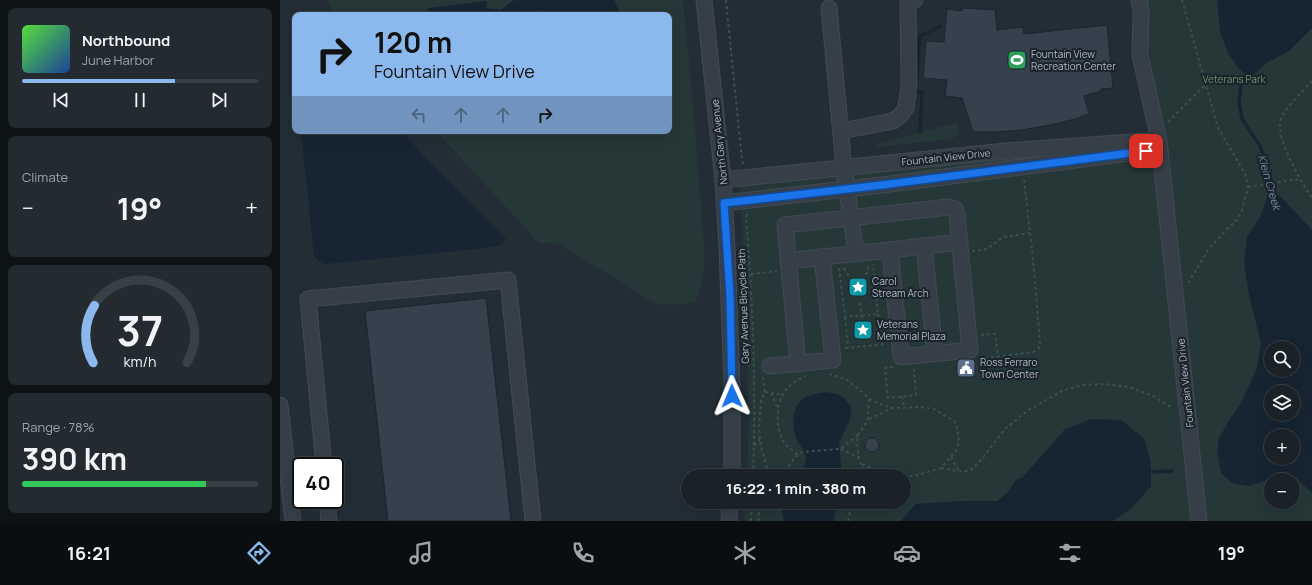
<!DOCTYPE html>
<meta charset="utf-8">
<style>
:root{--surface:#1a2228;--page:#232a30;--text:#f1f3f6;--muted:#9fa4a8;--line:#383f45;--accent:#8cb9ed}
body{margin:0;font-family:Manrope,sans-serif;background:var(--page);color:var(--text);height:100vh;display:flex;flex-direction:column;font-size:15px;white-space:nowrap}
*{box-sizing:border-box;margin:0}
p{font-size:13px;color:var(--muted)}
.icon{flex:none;width:22px;height:22px;fill:none;stroke:currentColor;stroke-width:2;stroke-linecap:round;stroke-linejoin:round}
.map{position:relative;flex:1;overflow:hidden}
.side{display:flex;flex-direction:column;gap:8px;padding:8px;background:#0e1316;width:280px}
.side>*{flex:none}
.guide{position:absolute;left:12px;top:12px;width:380px;height:122px;border-radius:8px;box-shadow:0 4px 16px #0002,0 0 0 1px var(--line);background:#8cb9ed;color:#111;overflow:hidden}
.buttons{position:absolute;left:984px;top:341px;display:grid;gap:8px}
.buttons a{display:grid;place-items:center;width:36px;height:36px;border-radius:50%;background:var(--surface);box-shadow:0 4px 16px #0002,0 0 0 1px var(--line);font-size:20px}
.speed{position:absolute;left:12px;top:457px;display:flex;gap:8px;font-size:20px;font-weight:700;text-align:center}
.speed>*{display:grid;place-content:center;width:52px;height:52px;border-radius:50%;background:var(--surface);box-shadow:0 4px 16px #0002,0 0 0 1px var(--line);line-height:1}
.speed .limit{border:2px solid #111;border-radius:6px;background:#fff;color:#111}
.pin{position:absolute;display:grid;place-items:center;width:34px;height:34px;color:#fff;margin:-17px;border-radius:8px;box-shadow:0 2px 6px #0006}
.me{position:absolute;width:44px;margin:-22px;rotate:359deg;stroke-linejoin:round;filter:drop-shadow(0 0 3px #0008)}
.turn{display:flex;align-items:center;gap:14px;height:84px;padding:0 16px;font-size:18px}
.turn .icon{width:52px;height:52px;stroke-width:2.5}
.turn b{display:block;font-size:28px;line-height:34px}
.lanes{display:flex;align-items:center;height:38px;padding:0 16px;background:#0003;justify-content:center;gap:20px;direction:ltr}
.lanes .off{opacity:.35}
.big{font-size:30px;font-weight:700;line-height:1.1}
.side .card{flex:1;display:flex;flex-direction:column;justify-content:center;gap:6px;min-width:0;padding:0 14px;border-radius:8px;background:var(--page)}
.side .dial{align-items:center;gap:0}
.dial svg{height:104px;overflow:visible;fill:none;stroke:var(--line);stroke-width:7;stroke-linecap:round;text-anchor:middle}
.dial text{fill:var(--text);stroke:none}
.song{display:flex;align-items:center;gap:12px}
.cover{width:48px;height:48px;border-radius:6px;background:linear-gradient(135deg,hsl(110 70% 55%),hsl(220 70% 35%))}
.played{height:4px;border-radius:2px;background:linear-gradient(90deg,var(--accent) 65%,var(--line) 65%)}
.keys{display:flex;justify-content:space-around;direction:ltr}
.heat{display:flex;justify-content:space-between;align-items:center;font-size:22px;direction:ltr}
.charge{height:6px;border-radius:3px;background:linear-gradient(90deg,#34c759 78%,var(--line) 0)}
.trip{position:absolute;left:401px;top:469px;width:230px;height:40px;border-radius:20px;background:var(--surface);box-shadow:0 4px 16px #0002,0 0 0 1px var(--line);font-weight:700;line-height:40px;text-align:center}
.dock{display:flex;height:64px;justify-content:space-around;align-items:center;background:#0a0e10;color:var(--muted)}
.dock .icon{width:28px;height:28px}
.dock .current{color:var(--accent)}
.dock b{font-size:18px;color:var(--text)}
main{display:flex;flex:1;min-height:0}
.map>svg:first-child{display:block}
</style>
<main>
<section class="side">
<div class="card">
<div class="song"><i class="cover"></i><div><b>Northbound</b><p>June Harbor</p></div></div>
<div class="played"></div>
<div class="keys"><svg class="icon" aria-label="previous" viewBox="0 0 24 24"><path d="M18 5L8 12l10 7zM5 5v14"/></svg><svg class="icon" aria-label="pause" viewBox="0 0 24 24"><path d="M8 5v14M16 5v14"/></svg><svg class="icon" aria-label="next" viewBox="0 0 24 24"><path d="M6 5l10 7-10 7zM19 5v14"/></svg></div>
</div>
<div class="card"><p>Climate</p>
<div class="heat"><a>−</a><b class="big">19°</b><a>+</a></div>
</div>
<div class="card dial"><svg viewBox="0 0 100 80">
<path d="M14 69A42 42 0 1 1 86 69"/>
<path d="M14 69A42 42 0 0 1 15 25" stroke="#8cb9ed"/>
<text x="50" y="56" font-size="32" font-weight="700">37</text>
<text x="50" y="72" font-size="11">km/h</text>
</svg></div>
<div class="card"><p>Range · 78%</p><b class="big">390 km</b><div class="charge"></div></div>
</section>
<div class="map">
<svg width="1032" height="521" viewBox="0 0 1032 521">
<rect width="100%" height="100%" fill="#232d36"/>
<g fill="#253737" fill-rule="evenodd">
<path d="M47,0H403L414,116L425,257L422,281L415,303L378,305L277,243H259L156,131H389V15H54Z"/>
<path d="M866,0H1032V521H465L466,502H624V476H467L469,409L467,326L460,182L879,140L885,125L871,77ZM991,348H1013V370H991ZM991,392H1013V414H991ZM991,436H1013V458H991ZM991,480H1013V502H991Z"/>
<path d="M678,122L679,133L672,139L608,146L598,147L594,145Z"/>
</g>
<g fill="#172532" fill-rule="evenodd">
<path d="M234,0H334L341,14L345,15H277L256,10L251,15H144L149,8L207,1L206,8L221,10Z"/>
<path d="M937,0H1032V28L1009,51L988,62L971,77L960,70L948,53L940,32Z"/>
<path d="M21,131H122L141,153L226,239L222,245L206,248L45,264L39,261L34,256Z"/>
<path d="M994,194L1000,196L1032,230V493L1016,478L992,479L969,486L952,483L941,473L937,451L939,438L951,417L961,403L977,368L981,343L969,295L964,262L967,237L982,213L987,197ZM991,348H1013V370H991ZM991,392H1013V414H991ZM991,436H1013V458H991Z"/>
<path d="M546,392L557,394L565,399L571,407L570,420L559,443L562,476H517C520,471 525,466 526,460C526,452 520,446 517,440C511,426 511,403 528,396C533,394 541,393 546,392Z"/>
<path d="M811,419L841,420L862,437L865,440L871,463V486L853,507L833,521H621L629,511L636,504L682,501H717L727,493L736,480L742,478L784,430Z"/>
<path d="M506,502H557L554,521H504L502,511Z"/>
</g>
<g fill="none" stroke-linecap="round" stroke-linejoin="round">
<g stroke="#172532" stroke-width="3.5">
<path d="M968,70L961,86L959,101L962,119L980,146L988,168L995,198"/>
<path d="M640,132L642,92H636L640,36L661,26"/>
<path d="M867,472L892,471"/>
</g>
</g>
<g fill="#35414d" stroke="#1d252d">
<path d="M682,8L715,10L717,30L743,27L744,34L827,25L833,88L821,89V91L804,96L809,114L795,119L770,125L742,130L717,132H693L682,98L665,96L667,80L643,78L646,41L664,42L667,9L682,11Z"/>
<path d="M206,298L231,521H108L85,311Z"/>
<circle cx="592" cy="445" r="7"/>
</g>
<g fill="none" stroke-linecap="round" stroke-linejoin="round">
<defs>
<g id="minor">
<path d="M424,0L443,180L447,247L452,386V476"/>
<path d="M859,0L861,11L860,55L879,140L919,521"/>
<path d="M549,8L564,168L576,253"/>
<path d="M561,131L613,121L620,116L626,108L629,85L628,1L635,0"/>
<path d="M443,180L726,151L866,141"/>
<path d="M444,203L602,185L880,149"/>
<path d="M644,246L655,353"/>
<path d="M610,250L680,242"/>
<path d="M508,261L542,257"/>
<path d="M490,366L553,360L542,257L610,250L621,357L690,350L677,215L675,209L669,207L505,225L518,364"/>
<path d="M0,405L13,521"/>
<path d="M44,466L28,299L228,280L253,521"/>
<path d="M47,500L49,521"/>
<path d="M449,521L450,502"/>
</g>
</defs>
<use href="#minor" stroke="#424a53" stroke-width="17"/>
<g stroke="#3d5050" stroke-width="2" stroke-dasharray="3 3" stroke-linecap="butt">
<path d="M446,0L462,161L464,166"/>
<path d="M902,0L938,128L960,165L966,176L968,187L962,210L957,220L947,229L928,250L907,285"/>
<path d="M1032,81C1022,93 1007,105 1001,119C994,137 1022,183 1032,198"/>
<path d="M888,122L925,85"/>
<path d="M968,187L1020,179"/>
<path d="M467,214L466,217C473,303 476,390 473,476"/>
<path d="M692,251L707,249L720,239L724,237L750,233"/>
<path d="M559,268L565,317L598,314L593,264"/>
<path d="M564,268L569,276"/>
<path d="M471,274L497,271"/>
<path d="M586,275L589,264"/>
<path d="M580,303L582,320"/>
<path d="M598,314L602,344"/>
<path d="M565,317L568,348"/>
<path d="M701,335L715,334L718,357"/>
<path d="M565,348L607,344"/>
<path d="M699,359L753,352L759,348L760,343L753,259L744,180"/>
<path d="M613,367L605,368L608,398L636,395L634,369"/>
<path d="M549,374L566,379L581,391L589,399L603,405L613,408L641,407L654,409L674,421L678,431L679,442L676,451L661,468L638,475L624,477"/>
<path d="M483,377L485,392L481,401L479,427L481,446L487,468V476"/>
<path d="M485,392L502,395"/>
<path d="M491,393L498,409"/>
<path d="M622,396L624,407"/>
<path d="M589,419L612,408"/>
<path d="M474,445L479,441V437"/>
<path d="M561,449L579,458"/>
<path d="M517,455C514,451 509,448 506,445C495,432 495,404 505,391C510,384 518,380 525,376"/>
<path d="M671,457L679,471"/>
<path d="M582,464L608,476"/>
<path d="M661,468L683,472L692,469L701,460L725,429L747,411L782,391L802,385L825,384L849,387L873,396L894,409"/>
<path d="M501,476L513,460L517,455L522,452L560,449L578,435"/>
<path d="M585,476L579,458L577,443L578,435L588,420L589,399"/>
<path d="M471,521L472,502"/>
<path d="M478,521L480,502"/>
<path d="M568,521L572,502"/>
</g>
<use href="#minor" stroke="#363e47" stroke-width="15"/>
</g>
<g fill="none" stroke-linecap="round" stroke-linejoin="round">
<defs>
<path id="route" d="M452,396L450,295L444,203L602,185L866,151"/>
</defs>
<use href="#route" stroke="#114b97" stroke-width="10"/>
<use href="#route" stroke="#1a73e8" stroke-width="7"/>
</g>
<defs>
<symbol id="stadium-square" viewBox="-11 -11 22 22"><rect x="-9" y="-9" width="18" height="18" rx="4" fill="#2e9e5b" stroke="#1b232b"/><path d="M0-5a6.5 5 0 1 0 0 10a6.5 5 0 1 0 0-10ZM-3.5-1.8h7v3.6h-7Z" fill="#fff"/></symbol>
<symbol id="sight-square" viewBox="-11 -11 22 22"><rect x="-9" y="-9" width="18" height="18" rx="4" fill="#0f9aa8" stroke="#1b232b"/><path d="M0-6L1.8-2.2L6-1.7L2.9 1.2L3.7 5.4L0 3.3L-3.7 5.4L-2.9 1.2L-6-1.7L-1.8-2.2Z" fill="#fff"/></symbol>
<symbol id="civic-square" viewBox="-11 -11 22 22"><rect x="-9" y="-9" width="18" height="18" rx="4" fill="#5c6f8a" stroke="#1b232b"/><path d="M-.6-6.5H3V-4.5H.6V-3L4-1V1h2V6H-6V1h2V-1L-.6-3ZM-1.2 2.5V6h2.4V2.5Z" fill="#fff"/></symbol>
</defs>
<g fill-rule="evenodd">
<use href="#stadium-square" x="726" y="49" width="22" height="22"/>
<use href="#sight-square" x="567" y="276" width="22" height="22"/>
<use href="#sight-square" x="572" y="319" width="22" height="22"/>
<use href="#civic-square" x="675" y="357" width="22" height="22"/>
</g>
<g text-anchor="middle" dominant-baseline="central" stroke-width="4" stroke-linejoin="round" paint-order="stroke">
<g font-size="10" fill="#b1b9c3" stroke="#1b232b" text-anchor="start">
<text x="751" y="54">Fountain View<tspan x="751" dy="12">Recreation Center</tspan></text>
<text x="592" y="281">Carol<tspan x="592" dy="12">Stream Arch</tspan></text>
<text x="597" y="324">Veterans<tspan x="597" dy="12">Memorial Plaza</tspan></text>
<text x="700" y="362">Ross Ferraro<tspan x="700" dy="12">Town Center</tspan></text>
</g>
<g font-size="10" fill="#6a9270" stroke="#1b232b">
<text x="954" y="79">Veterans Park</text>
</g>
<g font-size="10" fill="#b1b9c3" stroke="#1b232b">
<text transform="translate(439 142) rotate(-96)">North Gary Avenue</text>
<text transform="translate(666 157) rotate(-6)">Fountain View Drive</text>
<text transform="translate(463 306) rotate(-92)">Gary Avenue Bicycle Path</text>
<text transform="translate(905 383) rotate(-96)">Fountain View Drive</text>
</g>
<g font-size="11" font-style="italic" fill="#6d869f" stroke="#1b232b">
<text transform="translate(990 182) rotate(74)">Klein Creek</text>
</g>
</g>
</svg>
<div class="buttons">
<a><svg class="icon" aria-label="search" viewBox="0 0 24 24"><circle cx="10" cy="10" r="6"/><path d="M15 15l6 6"/></svg></a>
<a><svg class="icon" aria-label="layers" viewBox="0 0 24 24"><path d="M12 4l9 5-9 5-9-5zM3 14l9 5 9-5"/></svg></a>
<a>+</a>
<a>−</a>
</div>
<div class="speed"><div class="limit">40</div></div>
<div class="pin" style="left:866px;top:151px;background:#d93025"><svg class="icon" aria-label="arrive" viewBox="0 0 24 24"><path d="M6 21V4h12l-3 4 3 4H6"/></svg></div>
<svg class="me" style="left:452px;top:396px" viewBox="-20 -20 40 40"><path d="M0-17L14 15 0 8-14 15z" fill="#1a73e8" stroke="#fff" stroke-width="4"/></svg>
<div class="trip">16:22 · 1 min · 380 m</div>
<div class="guide">
<div class="turn"><svg class="icon" aria-label="right" viewBox="0 0 24 24"><path d="M7 20v-9h11M14 6l5 5-5 5"/></svg><div><b>120 m</b>Fountain View Drive</div></div>
<div class="lanes"><svg class="icon off" aria-label="left" viewBox="0 0 24 24"><path d="M17 20v-9H6M10 6l-5 5 5 5"/></svg><svg class="icon off" aria-label="ahead" viewBox="0 0 24 24"><path d="M12 20V5M6 11l6-6 6 6"/></svg><svg class="icon off" aria-label="ahead" viewBox="0 0 24 24"><path d="M12 20V5M6 11l6-6 6 6"/></svg><svg class="icon" aria-label="right" viewBox="0 0 24 24"><path d="M7 20v-9h11M14 6l5 5-5 5"/></svg></div>
</div>
</div>
</main>
<nav class="dock">
<b>16:21</b>
<svg class="icon current" aria-label="directions" viewBox="0 0 24 24"><path d="M12 3l9 9-9 9-9-9zM9 14v-3h6M13 9l2 2-2 2"/></svg>
<svg class="icon" aria-label="music" viewBox="0 0 24 24"><path d="M9 18V5l10-2v13"/><circle cx="6" cy="18" r="3"/><circle cx="16" cy="16" r="3"/></svg>
<svg class="icon" aria-label="phone" viewBox="0 0 24 24"><path d="M5 4h4l2 5-3 2q2 4 5 5l2-3 5 2v4C11 20 4 13 5 4z"/></svg>
<svg class="icon" aria-label="climate" viewBox="0 0 24 24"><path d="M12 3v18M4 7l16 10M4 17L20 7"/></svg>
<svg class="icon" aria-label="car" viewBox="0 0 24 24"><path d="M5 17H2v-5l4-1 3-4h7l3 4 3 1v5h-3M9 17h6M6 11h13"/><circle cx="7" cy="17" r="2"/><circle cx="17" cy="17" r="2"/></svg>
<svg class="icon" aria-label="filters" viewBox="0 0 24 24"><path d="M4 7h16M4 17h16"/><circle cx="9" cy="7" r="2"/><circle cx="15" cy="17" r="2"/></svg>
<b>19°</b>
</nav>
